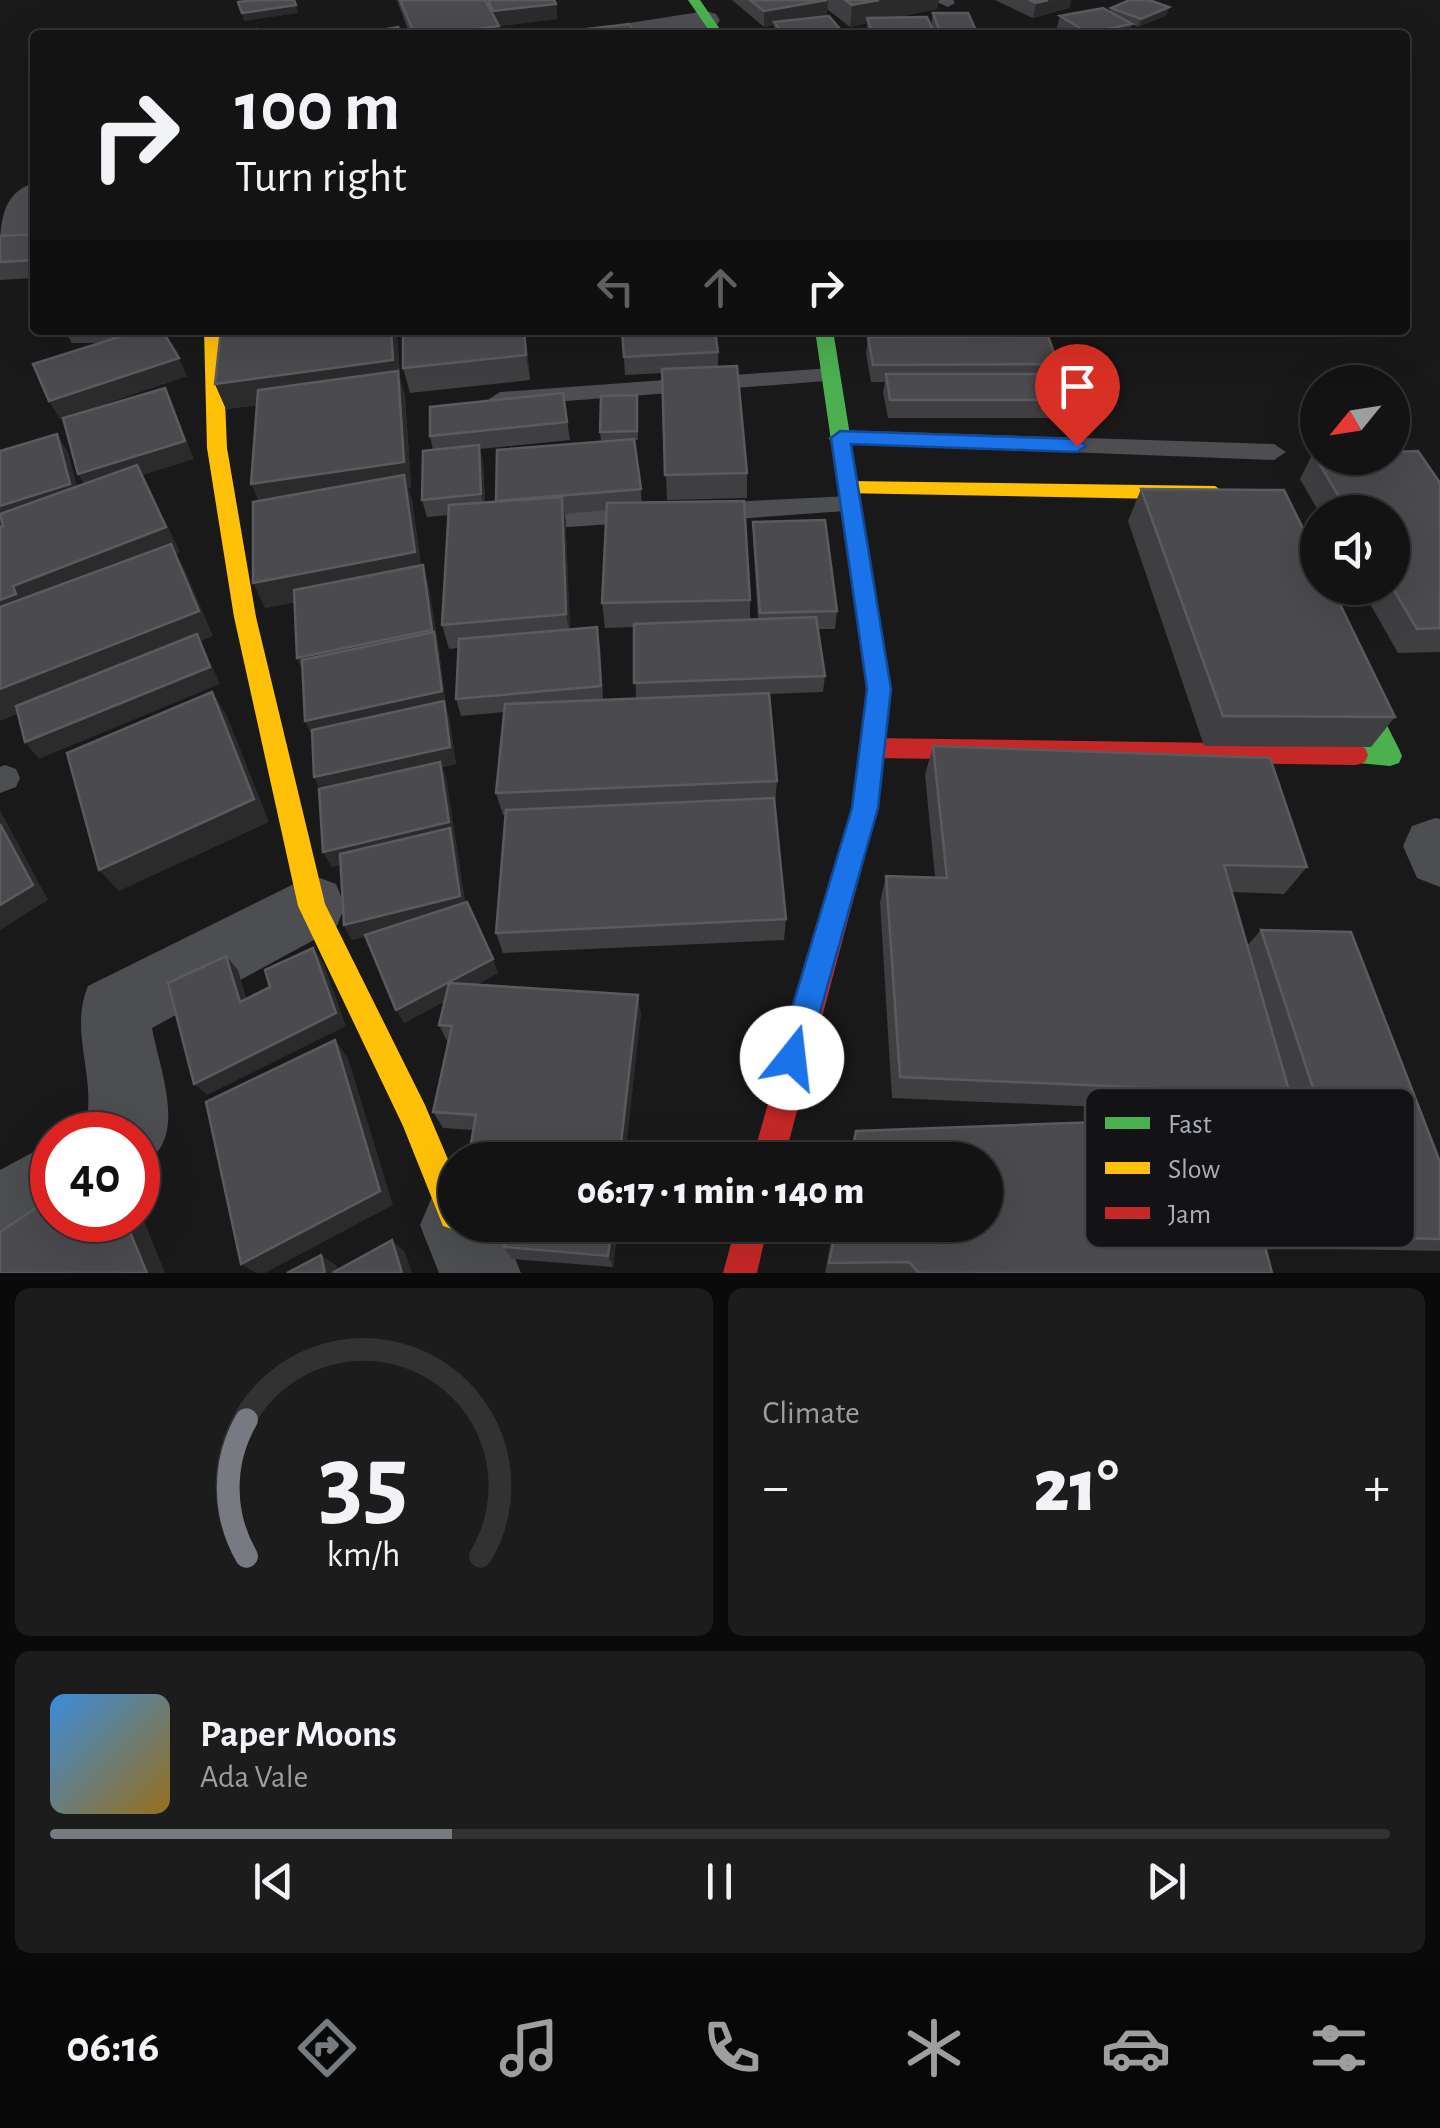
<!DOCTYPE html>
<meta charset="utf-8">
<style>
:root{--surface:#131313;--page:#1c1c1c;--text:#f1f3f6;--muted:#9d9ea0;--line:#323233;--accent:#787a81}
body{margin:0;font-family:"Alegreya Sans",sans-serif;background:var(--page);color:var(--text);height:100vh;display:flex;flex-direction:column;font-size:38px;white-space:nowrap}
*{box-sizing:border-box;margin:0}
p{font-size:32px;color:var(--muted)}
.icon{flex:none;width:55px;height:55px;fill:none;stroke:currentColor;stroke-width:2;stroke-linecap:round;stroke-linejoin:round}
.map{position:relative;height:1273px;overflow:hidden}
.panel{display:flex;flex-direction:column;gap:15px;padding:15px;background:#0a0a0a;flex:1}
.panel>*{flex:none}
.top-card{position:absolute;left:30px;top:30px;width:1380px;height:305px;border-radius:10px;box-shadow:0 10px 40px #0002,0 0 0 2px var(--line);background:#131313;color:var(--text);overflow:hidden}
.needle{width:65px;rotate:240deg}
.controls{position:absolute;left:1300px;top:365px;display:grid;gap:20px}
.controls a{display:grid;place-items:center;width:110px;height:110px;border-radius:50%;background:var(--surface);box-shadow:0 10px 40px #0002,0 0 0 2px var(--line);font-size:50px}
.speed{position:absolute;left:30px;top:1112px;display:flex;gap:20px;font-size:50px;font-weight:700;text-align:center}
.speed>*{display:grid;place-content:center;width:130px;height:130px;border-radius:50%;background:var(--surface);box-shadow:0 10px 40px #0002,0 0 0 2px var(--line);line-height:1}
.speed .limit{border:15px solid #d22;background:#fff;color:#111}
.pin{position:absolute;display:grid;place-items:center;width:85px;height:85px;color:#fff;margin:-102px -42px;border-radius:50% 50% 50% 0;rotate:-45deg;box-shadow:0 0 10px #0007}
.pin .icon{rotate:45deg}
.me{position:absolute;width:110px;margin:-55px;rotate:16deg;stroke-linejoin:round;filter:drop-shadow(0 0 8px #0008)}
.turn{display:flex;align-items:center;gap:35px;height:210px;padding:0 40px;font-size:45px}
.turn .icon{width:130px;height:130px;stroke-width:2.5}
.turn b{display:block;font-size:70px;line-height:85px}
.lanes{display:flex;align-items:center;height:95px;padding:0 40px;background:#0003;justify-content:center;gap:50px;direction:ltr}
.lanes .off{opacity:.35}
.big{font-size:75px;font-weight:800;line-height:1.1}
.panel .widget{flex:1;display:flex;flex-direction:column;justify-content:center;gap:15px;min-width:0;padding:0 35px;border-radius:15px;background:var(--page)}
.panel .dial{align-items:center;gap:0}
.dial svg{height:260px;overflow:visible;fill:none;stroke:var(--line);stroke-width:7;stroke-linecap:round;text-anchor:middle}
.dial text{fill:var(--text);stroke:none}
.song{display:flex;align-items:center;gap:30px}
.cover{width:120px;height:120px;border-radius:15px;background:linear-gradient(135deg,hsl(210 70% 55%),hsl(40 70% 35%))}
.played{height:10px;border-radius:5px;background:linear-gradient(90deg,var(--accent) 30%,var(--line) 30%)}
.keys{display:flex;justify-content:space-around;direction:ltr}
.heat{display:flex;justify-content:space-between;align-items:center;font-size:55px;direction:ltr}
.panel .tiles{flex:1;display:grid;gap:15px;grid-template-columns:1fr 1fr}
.widget:last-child{grid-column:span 2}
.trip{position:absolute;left:438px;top:1142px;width:565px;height:100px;border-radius:50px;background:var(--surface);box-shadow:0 10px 40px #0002,0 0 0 2px var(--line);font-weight:800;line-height:100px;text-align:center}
.dock{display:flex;height:160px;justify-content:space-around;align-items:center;background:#080808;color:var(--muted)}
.dock .icon{width:70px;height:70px}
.dock .selected{color:var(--accent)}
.dock b{font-size:45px;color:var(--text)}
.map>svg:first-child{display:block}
</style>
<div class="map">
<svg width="1440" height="1273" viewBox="0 0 1440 1273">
<rect width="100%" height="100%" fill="#191919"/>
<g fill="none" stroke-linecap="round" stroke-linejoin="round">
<g fill="#4d4e52" fill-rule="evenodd">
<path d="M933,0H953L955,3L948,7Z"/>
<path d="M831,368L839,370V380L500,406L489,399L500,392Z"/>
<path d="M840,430L1274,444L1286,452L1274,460L832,443L828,438Z"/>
<path d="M850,496L859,498L862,504L859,510L707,521L695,512L707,503Z"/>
<path d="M644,506L653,509L656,515L653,521L527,530L514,521L527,512Z"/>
<path d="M5,765L16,769L20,778L16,787L0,793V767Z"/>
</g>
<g fill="#4d4e52" fill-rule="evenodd">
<path d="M706,11L716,14L720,20L716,26L666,35H595L610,26Z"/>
<path d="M35,183V220L29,228H35V250L0,252C0,224 2,191 35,183Z"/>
<path d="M1435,818L1440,819V887L1417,878L1403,846L1412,826Z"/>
<path d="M312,875L336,884L345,906L336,928L152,1028C160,1072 191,1144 138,1166V1135H82C102,1086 67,1035 88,986Z"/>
<path d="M52,1142V1220H64L28,1245L0,1257V1170Z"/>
<path d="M455,1187V1225H501L521,1273H439L420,1225L432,1197Z"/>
</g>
<g fill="#4caf50" fill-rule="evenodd">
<path d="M688,0H700L724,35H712Z"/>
<path d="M815,330H833L891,689L880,778L877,786L868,789L859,786L856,778L867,689Z"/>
<path d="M1347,659L1355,662L1399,749L1402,756L1399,763L1390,766L1347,762L1344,755L1347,748L1373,745L1335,668L1339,662Z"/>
</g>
<g fill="#ffc107" fill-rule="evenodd">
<path d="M204,330H222L227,448L256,617L325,904L425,1105L455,1176V1225H467L455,1230L443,1226L403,1126L298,906L234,617L207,448Z"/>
<path d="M848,481L1215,486L1225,493L1215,500L841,493L838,488L841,483Z"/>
</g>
<g fill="#c62828" fill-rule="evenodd">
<path d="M872,738L1356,745L1365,748L1368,755L1365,762L1356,765L872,758L863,755L860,748L863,741Z"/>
<path d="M868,767L877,770L880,778L878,807L784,1160H752L852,807L859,770Z"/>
<path d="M736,1225H768L757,1273H723Z"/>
</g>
</g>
<g fill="#3f3f42" fill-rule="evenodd">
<path d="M397,0H554L556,4L557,19L499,26L500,35H410Z"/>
<path d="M732,0H939L937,9L898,17L931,25L933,13L978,35H866L867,23L850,27L827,9V15L803,19L845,35H774V25L764,27Z"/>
<path d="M995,0H1071L1069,8L1033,18Z"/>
<path d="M1111,8L1167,15L1138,27L1132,24L1129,35H1062L1056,31L1060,16L1110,11Z"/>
<path d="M35,204V226L29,214Z"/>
<path d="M35,234V278L0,280V236Z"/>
<path d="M64,330H130L128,334L187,376L60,419L101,343H72Z"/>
<path d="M403,330H525L530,380L410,393L403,368Z"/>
<path d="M530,330H592L531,337Z"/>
<path d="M622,330L718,352V367L747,473V498L667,500L662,373L625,375Z"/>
<path d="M1076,330H1122L1121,335H1078Z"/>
<path d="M397,333L400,378L405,397L411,487L408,488L412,501L421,566L428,583L439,650L446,708L449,718L456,764L442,767L446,778L465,902L498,973L476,985L641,1014L473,1130L443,1128L433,1112L448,1043L439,1025L445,1001L404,1023L366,936L352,940L344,925L340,865L332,867L323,852L320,789L312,735L305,721L302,669L297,658L295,602L265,608L259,501L257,405L226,409L215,384Z"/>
<path d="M868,337L1058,364L1052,382L1058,400L1053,418H888L883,392L885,382H871L866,354Z"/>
<path d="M563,393L570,440L480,449L483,463L485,503L496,502L601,441L600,432L637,395L638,440H635L642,503L750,600V620L758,619L753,539V522L837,611L835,629H818L825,676L823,692L769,694L777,781L775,804L786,919L784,940L503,953L496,933L506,815H503L496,793L504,712L461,716L456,699L458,648L449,649L442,625L448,515L427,517L422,500L433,450L430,436ZM606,510L602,603L605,628L634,627L636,699L603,700L600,644L570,629L565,514Z"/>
<path d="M1313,453L1440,483V652L1398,653L1361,588H1392V512H1319L1300,479Z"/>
<path d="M1141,489L1395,717L1371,747L1204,746L1128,521Z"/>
<path d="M933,746L1307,867L1284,894L1232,892L1247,946L1261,930L1440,1162V1251L1337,1249L1288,1095L1264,1114L892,1098L880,902L886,876L935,877L925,775Z"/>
<path d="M1231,1117L1272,1273H825L834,1225H985V1160H848L856,1131Z"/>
<path d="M508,1225H618L613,1267L512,1259L504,1247Z"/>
</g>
<g fill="#2b2b2c">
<path d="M828,0L827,15L764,27V11Z"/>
<path d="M879,0H939L937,9L869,23L867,18V23L850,27L852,5Z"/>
<path d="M1048,0H1071L1069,8L1033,18L1036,3Z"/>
<path d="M556,4L557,19L499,26L500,35H429L495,26L493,11Z"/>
<path d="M296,5L298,13L244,21L242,13Z"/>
<path d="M1169,7L1167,15L1138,27L1141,19Z"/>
<path d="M1132,24L1129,35H1088V33Z"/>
<path d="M118,330H130L124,342Z"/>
<path d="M391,330H396L397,333L400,378L405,397L411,487L408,488L412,501L422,577L265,608L253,583L262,509L251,484L399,386L226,409L215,384Z"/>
<path d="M524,330H525L530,380L526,355Z"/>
<path d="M179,358L187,376L60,419L49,401Z"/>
<path d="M165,388L194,459L143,475L180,552L176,554L185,570L213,636L201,641L220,684L39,759L25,742L200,641L0,721V600L89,492L78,474Z"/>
<path d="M57,434L68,452L81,502L0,528V506Z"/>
<path d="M479,445L483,463L485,511L481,494Z"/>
<path d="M562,497L566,522L570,639L566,614Z"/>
<path d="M423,565L428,583L439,650L446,708L449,718L456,764L442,767L446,778L466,911L352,940L344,925L452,838L332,867L323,852L322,794L314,777L313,737L305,721L306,675L297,658Z"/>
<path d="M212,692L227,716L269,822L119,891L99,870Z"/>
<path d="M0,810L48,900L0,930Z"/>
<path d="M313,948L323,962L346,1026L207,1095L194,1084Z"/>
<path d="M226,956L238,970L251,1015L240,1002Z"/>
<path d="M493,959L498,973L404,1023L396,1010Z"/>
<path d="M638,995L641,1014L625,1160H619Z"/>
<path d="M335,1040L348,1058L393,1205L265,1273H256L241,1264Z"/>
<path d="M138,1206L165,1273H147L125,1220H138Z"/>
<path d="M612,1225H618L613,1267L608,1256Z"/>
<path d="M392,1240L405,1252L412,1273H402Z"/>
<path d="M321,1255L337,1266L338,1273H325Z"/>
</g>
<g fill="#4b4b4f" stroke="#5a5b5f" stroke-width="2.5">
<path d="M254,0H294L296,5L242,13L238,2Z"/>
<path d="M400,0H485L499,26L429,35H415Z"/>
<path d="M488,0H554L556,4L493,11Z"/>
<path d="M750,0H827L764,11Z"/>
<path d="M845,0H879L852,5Z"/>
<path d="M1029,0H1048L1036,3Z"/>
<path d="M1130,0H1149L1169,7L1141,19L1111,8Z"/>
<path d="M1103,8L1132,24L1088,33L1060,16Z"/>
<path d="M933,13H968L978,35H941Z"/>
<path d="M829,16L845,35H784L774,22Z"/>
<path d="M927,17L935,35H873L867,18Z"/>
<path d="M629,24L636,35H573L570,31Z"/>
<path d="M398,27L403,35H351Z"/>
<path d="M257,29L259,35H220Z"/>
<path d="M35,234V260L0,262V236Z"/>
<path d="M141,330H162L179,358L49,401L33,364Z"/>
<path d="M221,330H391L393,360L215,384Z"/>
<path d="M403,330H524L526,355L403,368Z"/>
<path d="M622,330H715L718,352L624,357Z"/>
<path d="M1048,336L1058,364L873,365L868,337Z"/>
<path d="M737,366L747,473L665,475L662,369Z"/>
<path d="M398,371L404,462L251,484L258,390Z"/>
<path d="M886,374H1049L1058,400H890Z"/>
<path d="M165,388L185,441L78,474L63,418Z"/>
<path d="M563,393L567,422L430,436V407Z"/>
<path d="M637,395V431L600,432L601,396Z"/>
<path d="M57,434L70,484L0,506V451Z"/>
<path d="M634,439L641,489L496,501L497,450Z"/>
<path d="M479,445L481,494L422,500L423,451Z"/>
<path d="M1418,451L1440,483V628L1417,629L1392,587V512H1348L1313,453H1318V458H1392V452Z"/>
<path d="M137,465L166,527L13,586L16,594L0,600V527L3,526L0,514Z"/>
<path d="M404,475L415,552L253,583V502Z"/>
<path d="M1141,489L1284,490L1318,559V588H1332L1395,717L1223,716Z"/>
<path d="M562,497L566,614L442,625L449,505Z"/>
<path d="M744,501L750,600L602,603L607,503Z"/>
<path d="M825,520L837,611L760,613L753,522Z"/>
<path d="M171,544L199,611L0,689V607Z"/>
<path d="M423,565L432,630L297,658L294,590Z"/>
<path d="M816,617L825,676L634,683V624Z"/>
<path d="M597,627L601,686L456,699L459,639Z"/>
<path d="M434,632L442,691L305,721L302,660Z"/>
<path d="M197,634L210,667L25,742L16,706Z"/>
<path d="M212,692L254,799L99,870L67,753Z"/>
<path d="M769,693L777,781L496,793L505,704Z"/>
<path d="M444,701L450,747L314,777L312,730Z"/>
<path d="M933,746L1270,758L1307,867L1224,865L1290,1094L900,1077L886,876L947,878Z"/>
<path d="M440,762L449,822L323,852L319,789Z"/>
<path d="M774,798L786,919L496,933L506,810Z"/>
<path d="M0,824L33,885L0,905Z"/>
<path d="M450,828L460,896L344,925L340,854Z"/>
<path d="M467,902L493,959L396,1010L365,935Z"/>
<path d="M1261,930L1351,932L1440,1162V1239L1362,1237Z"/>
<path d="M313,948L336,1013L194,1084L168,983L226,956L240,1002L270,987L265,970Z"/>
<path d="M449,983L638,995L619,1160H468L476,1115L433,1112L452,1026L439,1025Z"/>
<path d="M335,1040L380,1191L241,1264L206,1102Z"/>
<path d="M1231,1117L1272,1273H919L909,1262L829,1263L837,1225H985V1160H850L856,1131Z"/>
<path d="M52,1197V1220H125L147,1273H0V1232Z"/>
<path d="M508,1225H612L608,1256L504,1247Z"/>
<path d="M392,1240L402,1273H332Z"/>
<path d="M321,1255L325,1273H287Z"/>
</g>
<path fill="#1a73e8" stroke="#114b97" stroke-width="2.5" d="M840,431L1077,439L1086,446L1077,452L851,444L891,689L878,808L807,1058L803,1069L792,1073L782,1069L777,1058L852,808L867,689L831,438Z"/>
<rect x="1085" y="1088" width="330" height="160" rx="15" fill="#131315" stroke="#414246" stroke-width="2.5"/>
<rect x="1105" y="1117" width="45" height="12" fill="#4caf50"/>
<rect x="1105" y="1162" width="45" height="12" fill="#ffc107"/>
<rect x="1105" y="1207" width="45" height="12" fill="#c62828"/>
<g font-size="28" fill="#abafb9">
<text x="1168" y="1133">Fast</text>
<text x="1168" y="1178">Slow</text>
<text x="1168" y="1223">Jam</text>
</g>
</svg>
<div class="controls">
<a><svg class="needle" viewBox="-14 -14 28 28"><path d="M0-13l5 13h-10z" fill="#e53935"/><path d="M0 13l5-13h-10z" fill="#9d9ea0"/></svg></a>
<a><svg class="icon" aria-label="sound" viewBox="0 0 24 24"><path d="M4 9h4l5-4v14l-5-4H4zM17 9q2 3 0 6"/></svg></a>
</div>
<div class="speed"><div class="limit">40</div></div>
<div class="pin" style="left:1077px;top:446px;background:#d93025"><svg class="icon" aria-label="arrive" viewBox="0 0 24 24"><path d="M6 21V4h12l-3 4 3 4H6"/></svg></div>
<svg class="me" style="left:792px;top:1058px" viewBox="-20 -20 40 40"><circle r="19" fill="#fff"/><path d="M0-13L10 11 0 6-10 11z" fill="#1a73e8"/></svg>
<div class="trip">06:17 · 1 min · 140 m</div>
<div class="top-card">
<div class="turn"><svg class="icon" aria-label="right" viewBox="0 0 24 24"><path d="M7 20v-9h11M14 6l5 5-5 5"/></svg><div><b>100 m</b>Turn right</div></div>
<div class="lanes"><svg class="icon off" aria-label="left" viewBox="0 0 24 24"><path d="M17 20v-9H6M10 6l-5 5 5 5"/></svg><svg class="icon off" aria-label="ahead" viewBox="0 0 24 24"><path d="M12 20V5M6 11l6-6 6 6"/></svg><svg class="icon" aria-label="right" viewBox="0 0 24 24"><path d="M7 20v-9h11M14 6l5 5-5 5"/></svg></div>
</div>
</div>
<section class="panel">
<div class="tiles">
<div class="widget dial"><svg viewBox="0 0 100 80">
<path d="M14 69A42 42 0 1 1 86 69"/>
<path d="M14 69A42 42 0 0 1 14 27" stroke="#787a81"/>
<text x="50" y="56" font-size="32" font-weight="700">35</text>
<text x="50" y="72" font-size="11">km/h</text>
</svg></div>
<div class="widget"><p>Climate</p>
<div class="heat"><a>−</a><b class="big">21°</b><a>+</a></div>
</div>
<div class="widget">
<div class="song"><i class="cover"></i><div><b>Paper Moons</b><p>Ada Vale</p></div></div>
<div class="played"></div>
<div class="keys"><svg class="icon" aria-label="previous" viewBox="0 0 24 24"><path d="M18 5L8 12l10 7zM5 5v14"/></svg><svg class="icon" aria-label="pause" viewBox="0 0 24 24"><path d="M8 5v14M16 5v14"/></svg><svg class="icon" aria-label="next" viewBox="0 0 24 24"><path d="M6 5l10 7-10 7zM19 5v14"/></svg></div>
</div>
</div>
</section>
<nav class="dock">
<b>06:16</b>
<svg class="icon selected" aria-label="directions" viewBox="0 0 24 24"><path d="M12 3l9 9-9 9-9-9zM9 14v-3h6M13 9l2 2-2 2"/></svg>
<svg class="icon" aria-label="music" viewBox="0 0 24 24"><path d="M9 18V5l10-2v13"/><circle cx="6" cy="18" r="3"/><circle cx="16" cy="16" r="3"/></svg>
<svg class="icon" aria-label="phone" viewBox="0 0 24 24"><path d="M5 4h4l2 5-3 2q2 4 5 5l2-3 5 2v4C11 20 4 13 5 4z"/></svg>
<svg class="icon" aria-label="climate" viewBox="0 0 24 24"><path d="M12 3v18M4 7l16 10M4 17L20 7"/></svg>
<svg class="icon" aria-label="car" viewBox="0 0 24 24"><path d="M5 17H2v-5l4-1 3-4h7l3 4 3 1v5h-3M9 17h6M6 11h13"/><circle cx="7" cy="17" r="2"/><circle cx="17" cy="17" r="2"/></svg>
<svg class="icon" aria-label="filters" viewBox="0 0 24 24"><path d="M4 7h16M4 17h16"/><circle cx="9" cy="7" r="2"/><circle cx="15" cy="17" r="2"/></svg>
</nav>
